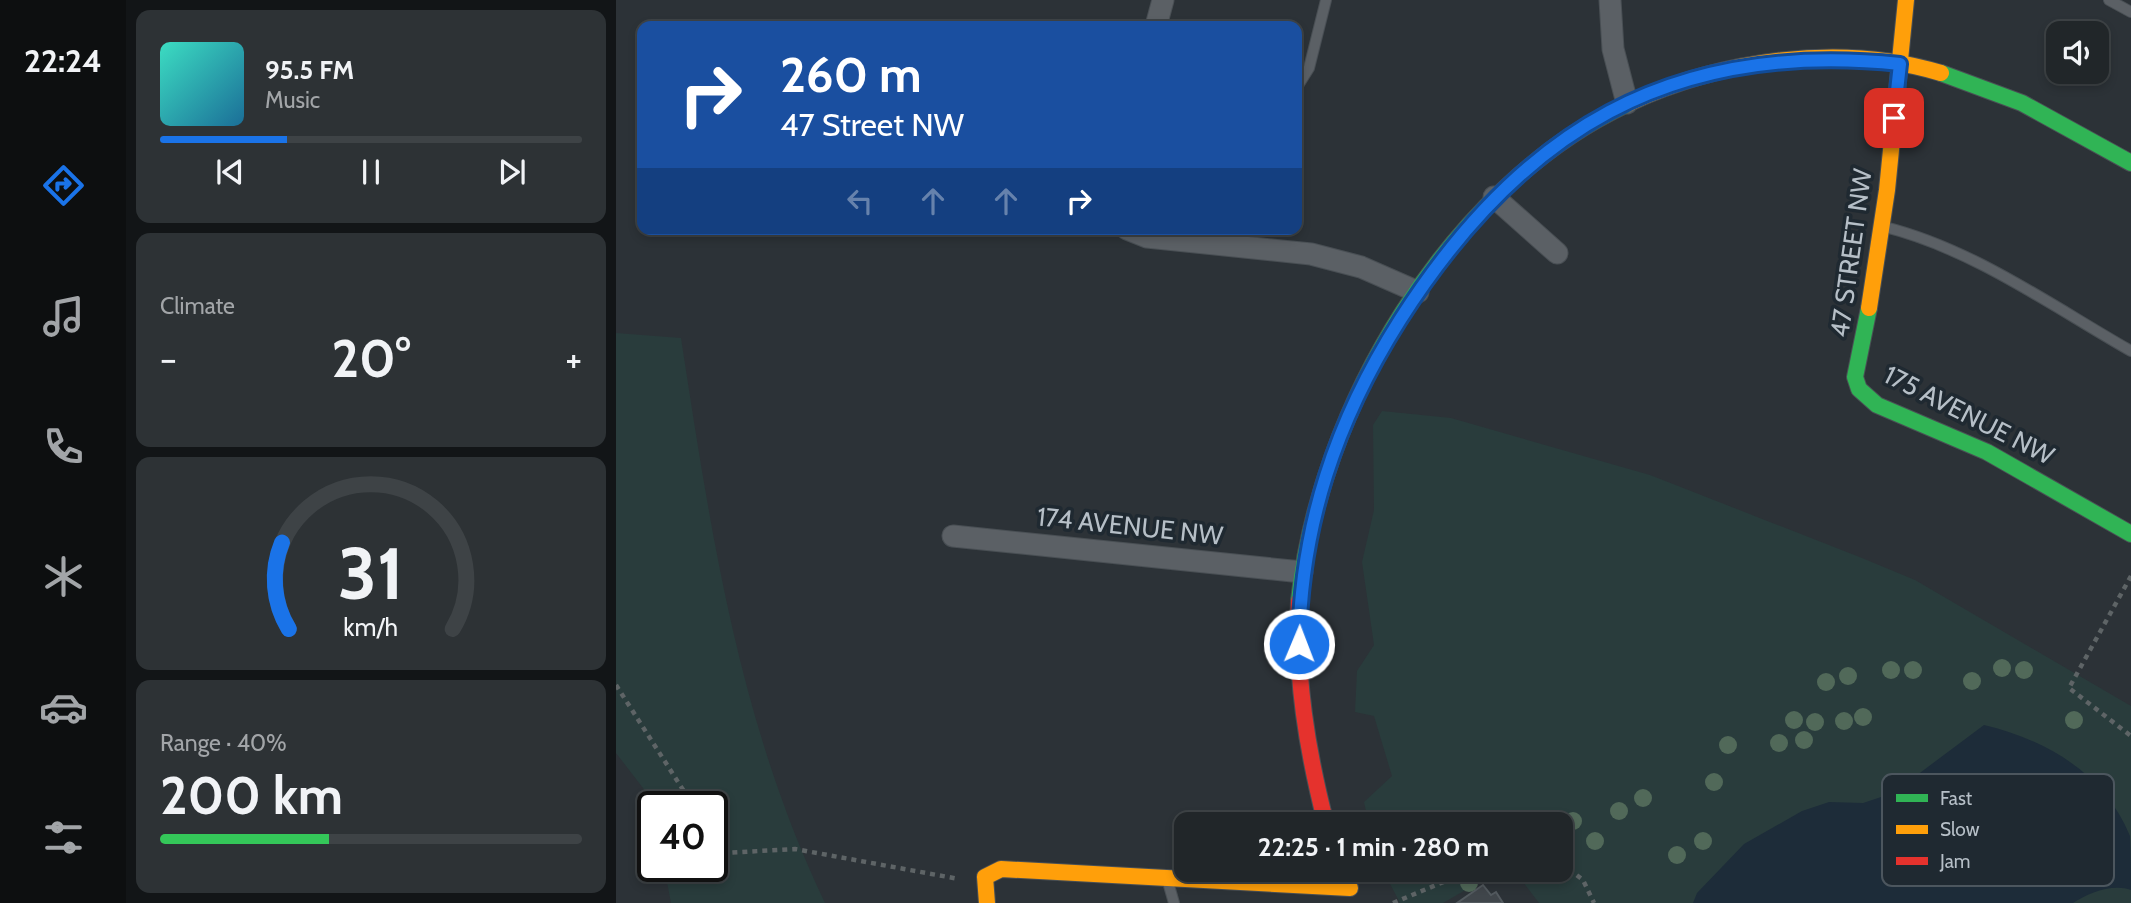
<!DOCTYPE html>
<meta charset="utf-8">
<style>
:root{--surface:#212629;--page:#2d3235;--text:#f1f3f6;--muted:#a2a5a8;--line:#3e4346;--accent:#1a73e8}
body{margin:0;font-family:Cabin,sans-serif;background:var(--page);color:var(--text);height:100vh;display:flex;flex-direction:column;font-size:26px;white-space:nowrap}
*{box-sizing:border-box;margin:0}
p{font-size:23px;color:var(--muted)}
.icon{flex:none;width:38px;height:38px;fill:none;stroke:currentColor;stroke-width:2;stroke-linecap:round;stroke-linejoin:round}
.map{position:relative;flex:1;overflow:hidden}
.side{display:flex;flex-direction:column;gap:10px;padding:10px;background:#121517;width:490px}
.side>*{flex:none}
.guide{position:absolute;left:21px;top:21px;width:665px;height:214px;border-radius:14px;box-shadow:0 4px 10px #0003,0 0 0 2px var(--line);background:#1a4fa0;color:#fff;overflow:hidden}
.buttons{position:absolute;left:1430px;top:21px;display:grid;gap:14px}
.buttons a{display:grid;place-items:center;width:63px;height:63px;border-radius:14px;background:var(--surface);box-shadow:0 4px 10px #0003,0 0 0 2px var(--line);font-size:35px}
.speed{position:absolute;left:21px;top:791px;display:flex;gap:14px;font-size:35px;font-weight:700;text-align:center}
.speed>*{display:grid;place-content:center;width:91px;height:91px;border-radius:50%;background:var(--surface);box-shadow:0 4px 10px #0003,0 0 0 2px var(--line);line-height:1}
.speed .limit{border:4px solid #111;border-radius:10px;background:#fff;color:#111}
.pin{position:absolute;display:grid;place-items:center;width:60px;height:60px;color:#fff;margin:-30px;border-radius:14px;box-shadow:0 4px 10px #0006}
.me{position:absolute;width:77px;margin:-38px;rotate:1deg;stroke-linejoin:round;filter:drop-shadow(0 0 5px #0008)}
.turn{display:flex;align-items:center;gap:24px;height:147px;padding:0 28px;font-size:32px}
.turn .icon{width:91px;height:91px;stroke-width:2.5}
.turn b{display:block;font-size:49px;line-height:60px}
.lanes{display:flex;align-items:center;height:66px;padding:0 28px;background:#0003;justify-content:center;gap:35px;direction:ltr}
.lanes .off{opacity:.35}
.big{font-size:52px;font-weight:700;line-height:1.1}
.side .widget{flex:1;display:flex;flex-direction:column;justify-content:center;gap:10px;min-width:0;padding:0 24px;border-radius:14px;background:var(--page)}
.side .dial{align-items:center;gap:0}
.dial svg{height:182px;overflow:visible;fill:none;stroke:var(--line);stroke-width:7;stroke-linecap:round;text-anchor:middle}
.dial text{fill:var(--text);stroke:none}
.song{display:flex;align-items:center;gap:21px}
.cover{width:84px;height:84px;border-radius:10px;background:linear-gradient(135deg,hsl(170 70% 55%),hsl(200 70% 35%))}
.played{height:7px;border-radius:4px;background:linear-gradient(90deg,var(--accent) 30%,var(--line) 30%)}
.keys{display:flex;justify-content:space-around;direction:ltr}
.heat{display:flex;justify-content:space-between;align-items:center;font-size:38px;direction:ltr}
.charge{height:10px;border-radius:5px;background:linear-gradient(90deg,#34c759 40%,var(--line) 0)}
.trip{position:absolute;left:558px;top:812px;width:399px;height:70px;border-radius:14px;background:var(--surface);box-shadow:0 4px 10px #0003,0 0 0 2px var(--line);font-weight:700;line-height:70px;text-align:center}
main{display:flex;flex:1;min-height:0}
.tabs{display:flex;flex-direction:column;width:126px;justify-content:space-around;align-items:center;background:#0d0f10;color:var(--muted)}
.tabs .icon{width:49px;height:49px}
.tabs .selected{color:var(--accent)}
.tabs b{font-size:32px;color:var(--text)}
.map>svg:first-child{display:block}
</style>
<main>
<nav class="tabs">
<b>22:24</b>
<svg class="icon selected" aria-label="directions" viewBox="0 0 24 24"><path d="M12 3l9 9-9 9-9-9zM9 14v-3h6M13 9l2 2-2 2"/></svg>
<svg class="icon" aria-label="music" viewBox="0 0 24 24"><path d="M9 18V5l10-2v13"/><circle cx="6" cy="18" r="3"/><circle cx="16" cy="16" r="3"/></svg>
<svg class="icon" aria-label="phone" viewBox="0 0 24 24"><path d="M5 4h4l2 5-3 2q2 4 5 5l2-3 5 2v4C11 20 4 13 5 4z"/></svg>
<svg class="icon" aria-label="climate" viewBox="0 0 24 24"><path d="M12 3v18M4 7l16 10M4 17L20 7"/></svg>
<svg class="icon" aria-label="car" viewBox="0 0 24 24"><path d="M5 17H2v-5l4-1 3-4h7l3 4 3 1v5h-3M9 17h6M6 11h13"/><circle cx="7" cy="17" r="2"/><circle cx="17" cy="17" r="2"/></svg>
<svg class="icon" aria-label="filters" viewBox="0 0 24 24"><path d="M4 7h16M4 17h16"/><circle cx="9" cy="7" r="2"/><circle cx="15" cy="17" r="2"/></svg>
</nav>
<section class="side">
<div class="widget">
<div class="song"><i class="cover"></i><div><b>95.5 FM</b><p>Music</p></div></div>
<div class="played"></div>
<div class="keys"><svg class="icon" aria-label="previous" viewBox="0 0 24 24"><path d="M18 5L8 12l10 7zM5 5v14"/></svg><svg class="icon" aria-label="pause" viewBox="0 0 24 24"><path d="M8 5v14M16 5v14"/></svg><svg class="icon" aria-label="next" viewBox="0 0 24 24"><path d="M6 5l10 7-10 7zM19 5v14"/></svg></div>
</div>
<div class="widget"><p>Climate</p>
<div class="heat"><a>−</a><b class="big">20°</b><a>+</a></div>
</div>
<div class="widget dial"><svg viewBox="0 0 100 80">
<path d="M14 69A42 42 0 1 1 86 69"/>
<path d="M14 69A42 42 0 0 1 11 31" stroke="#1a73e8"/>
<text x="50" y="56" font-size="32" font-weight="700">31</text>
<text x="50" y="72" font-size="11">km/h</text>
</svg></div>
<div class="widget"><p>Range · 40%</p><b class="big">200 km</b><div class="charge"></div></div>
</section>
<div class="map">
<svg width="1515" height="903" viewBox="0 0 1515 903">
<rect width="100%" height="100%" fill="#2c3237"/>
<g fill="#293c3c">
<path d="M0,333L65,338C95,533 123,723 209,903H55L48,866H96V807H38L37,801L0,753Z"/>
<path d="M766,411L835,418L1034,475L1246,558L1299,580L1515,706V903H923L898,870H945V824H753L748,802L776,776L758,716L739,712L741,671L758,645L746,562L758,510L757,425Z"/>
<path d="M767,870H884L827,903H784Z"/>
</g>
<path fill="#1d2c39" d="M1368,725C1431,740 1489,774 1514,836C1515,850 1515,875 1515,890C1497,883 1472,893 1457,903H1077L1081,893L1128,844L1186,811L1213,802L1247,803L1277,793Z"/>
<path fill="#40464b" stroke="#535a5f" stroke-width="2" d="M867,885L875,895L880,892L887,903H841Z"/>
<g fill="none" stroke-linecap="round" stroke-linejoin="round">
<defs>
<g id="lane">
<path d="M1493,0L1515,12"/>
<path d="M681,87L693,68L710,0"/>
<path d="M1269,227C1357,249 1436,306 1515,351"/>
<path d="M552,882L558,903"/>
</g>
<g id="street">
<path d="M994,0L997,49L1011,103"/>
<path d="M540,26L547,0"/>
<path d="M878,197L941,253"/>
<path d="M511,229L531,237L695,254L745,267L802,292"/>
<path d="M337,536L686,572"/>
</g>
<g id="fast">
<path d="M1325,73L1406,103L1515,163"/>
<path d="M1253,308L1239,377L1243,389L1261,405L1371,452L1515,534"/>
<path d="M683,601C703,408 832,188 1011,104"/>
</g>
<g id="slow">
<path d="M1011,104C1105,60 1224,42 1325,73"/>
<path d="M1253,308L1271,190L1290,0"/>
<path d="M371,903L369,877L385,869L734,888"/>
</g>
<path id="jam" d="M683,601C679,677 691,750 710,824"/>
</defs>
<use href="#lane" stroke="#494f54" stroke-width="12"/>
<use href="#street" stroke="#494f54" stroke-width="23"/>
<use href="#fast" stroke="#494f54" stroke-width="18"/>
<use href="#slow" stroke="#494f54" stroke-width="18"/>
<use href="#jam" stroke="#494f54" stroke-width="18"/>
<g stroke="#5e6466" stroke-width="4.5" stroke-dasharray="5 5" stroke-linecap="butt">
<path d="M1515,576L1453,688L1515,736"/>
<path d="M0,685L78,807"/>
<path d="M96,835L108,853L179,849L343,879"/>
<path d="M945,863L967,880L978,903"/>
<path d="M777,903L856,870"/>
</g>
<use href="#lane" stroke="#5b6065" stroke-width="10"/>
<use href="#street" stroke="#5b6065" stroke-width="21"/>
<use href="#fast" stroke="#30b455" stroke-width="16"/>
<use href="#slow" stroke="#ff9f0a" stroke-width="16"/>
<use href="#jam" stroke="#e5322d" stroke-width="16"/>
</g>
<g fill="#516959">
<circle cx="1386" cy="668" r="9"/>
<circle cx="1275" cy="670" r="9"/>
<circle cx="1297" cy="670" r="9"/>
<circle cx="1408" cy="670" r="9"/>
<circle cx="1232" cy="676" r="9"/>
<circle cx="1356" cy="681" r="9"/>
<circle cx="1210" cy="682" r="9"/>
<circle cx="1247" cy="717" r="9"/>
<circle cx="1178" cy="720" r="9"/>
<circle cx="1458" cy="720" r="9"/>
<circle cx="1228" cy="721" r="9"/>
<circle cx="1199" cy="722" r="9"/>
<circle cx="1188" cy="740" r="9"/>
<circle cx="1163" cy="743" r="9"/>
<circle cx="1112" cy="745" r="9"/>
<circle cx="1098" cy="782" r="9"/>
<circle cx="1027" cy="798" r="9"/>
<circle cx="1003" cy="811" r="9"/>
<circle cx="957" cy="821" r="9"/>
<circle cx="979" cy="841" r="9"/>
<circle cx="1087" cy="841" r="9"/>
<circle cx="1061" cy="855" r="9"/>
<circle cx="853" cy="883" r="9"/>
</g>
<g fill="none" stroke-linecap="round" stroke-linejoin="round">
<defs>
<path id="route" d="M683,644C685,525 720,421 784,320C905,130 1055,40 1284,64L1278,118"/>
</defs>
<use href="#route" stroke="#114b97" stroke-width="18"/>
<use href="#route" stroke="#1a73e8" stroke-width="12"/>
</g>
<g text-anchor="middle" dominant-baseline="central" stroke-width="7" stroke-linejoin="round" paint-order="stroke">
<g font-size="26" fill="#b6bfc7" stroke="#1f2931">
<text transform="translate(1235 253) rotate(-82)">47 STREET NW</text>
<text transform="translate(1353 415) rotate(27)">175 AVENUE NW</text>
<text transform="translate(514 526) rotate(6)">174 AVENUE NW</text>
</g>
</g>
<rect x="1266" y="774" width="232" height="112" rx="10" fill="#1f2931" stroke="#4c565e" stroke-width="2"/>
<rect x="1280" y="794" width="32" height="8" fill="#30b455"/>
<rect x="1280" y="825" width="32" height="9" fill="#ff9f0a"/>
<rect x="1280" y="857" width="32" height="8" fill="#e5322d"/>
<g font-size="19" fill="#b6bfc7">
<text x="1324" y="805">Fast</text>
<text x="1324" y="836">Slow</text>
<text x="1324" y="868">Jam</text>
</g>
</svg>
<div class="buttons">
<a><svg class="icon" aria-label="sound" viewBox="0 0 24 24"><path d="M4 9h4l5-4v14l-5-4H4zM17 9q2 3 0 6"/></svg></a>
</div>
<div class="speed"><div class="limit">40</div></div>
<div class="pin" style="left:1278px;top:118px;background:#d93025"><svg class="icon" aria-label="arrive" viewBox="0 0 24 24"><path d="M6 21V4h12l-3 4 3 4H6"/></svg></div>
<svg class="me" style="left:683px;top:644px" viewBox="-20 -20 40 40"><circle r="17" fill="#1a73e8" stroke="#fff" stroke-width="3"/><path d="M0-11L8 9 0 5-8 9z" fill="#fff"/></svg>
<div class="trip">22:25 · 1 min · 280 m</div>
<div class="guide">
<div class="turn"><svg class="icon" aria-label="right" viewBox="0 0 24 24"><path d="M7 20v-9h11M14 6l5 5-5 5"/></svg><div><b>260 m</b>47 Street NW</div></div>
<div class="lanes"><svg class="icon off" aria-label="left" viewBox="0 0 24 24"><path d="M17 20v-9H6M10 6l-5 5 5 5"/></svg><svg class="icon off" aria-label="ahead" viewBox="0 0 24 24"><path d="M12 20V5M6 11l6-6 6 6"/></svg><svg class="icon off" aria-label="ahead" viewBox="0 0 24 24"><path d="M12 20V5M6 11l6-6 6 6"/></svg><svg class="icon" aria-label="right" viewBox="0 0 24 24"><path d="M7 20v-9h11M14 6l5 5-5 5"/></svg></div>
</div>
</div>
</main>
